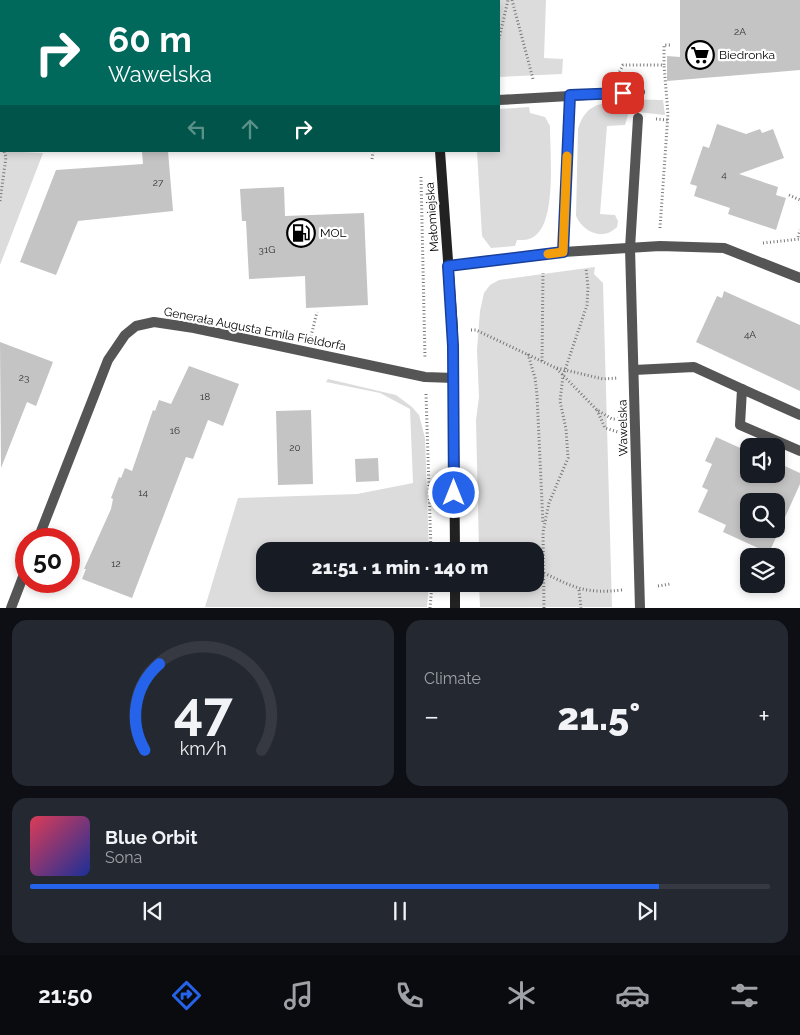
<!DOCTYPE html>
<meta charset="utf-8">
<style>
:root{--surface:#171b24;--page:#242831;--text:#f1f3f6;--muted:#9ea1a6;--line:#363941;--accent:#2563eb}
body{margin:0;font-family:Raleway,sans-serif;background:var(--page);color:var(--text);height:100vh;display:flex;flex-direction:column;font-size:19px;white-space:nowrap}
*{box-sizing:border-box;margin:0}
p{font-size:16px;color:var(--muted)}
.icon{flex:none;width:28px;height:28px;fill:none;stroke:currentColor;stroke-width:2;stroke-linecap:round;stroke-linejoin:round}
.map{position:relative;height:608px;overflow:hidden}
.drawer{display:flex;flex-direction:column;gap:12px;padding:12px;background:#0d0f14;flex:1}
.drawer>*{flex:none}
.top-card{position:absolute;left:0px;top:0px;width:500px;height:152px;box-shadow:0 2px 8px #0003;background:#00695c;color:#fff;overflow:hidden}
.fabs{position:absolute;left:740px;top:438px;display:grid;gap:10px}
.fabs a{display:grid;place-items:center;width:45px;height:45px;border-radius:10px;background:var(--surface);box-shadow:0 2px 8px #0003;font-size:25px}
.speed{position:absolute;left:15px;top:528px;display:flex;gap:10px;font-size:25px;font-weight:700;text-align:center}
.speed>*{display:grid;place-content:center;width:65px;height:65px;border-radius:50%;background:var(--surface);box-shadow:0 2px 8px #0003;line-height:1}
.speed .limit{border:8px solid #d22;background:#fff;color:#111}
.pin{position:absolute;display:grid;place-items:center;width:42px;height:42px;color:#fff;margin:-21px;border-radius:10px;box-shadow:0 2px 8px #0006}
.me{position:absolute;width:55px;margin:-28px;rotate:0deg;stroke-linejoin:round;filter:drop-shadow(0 0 4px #0008)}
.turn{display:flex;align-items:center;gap:18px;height:105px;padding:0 25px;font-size:22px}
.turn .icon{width:65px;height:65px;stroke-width:2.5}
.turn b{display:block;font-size:35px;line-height:42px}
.lanes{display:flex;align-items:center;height:48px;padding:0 25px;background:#0003;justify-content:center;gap:25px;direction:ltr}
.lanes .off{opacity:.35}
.big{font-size:38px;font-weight:800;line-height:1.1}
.drawer .widget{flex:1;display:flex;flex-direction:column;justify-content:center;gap:8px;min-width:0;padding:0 18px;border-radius:15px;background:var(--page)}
.drawer .dial{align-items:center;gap:0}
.dial svg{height:130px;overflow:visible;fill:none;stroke:var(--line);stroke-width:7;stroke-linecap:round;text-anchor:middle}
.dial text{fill:var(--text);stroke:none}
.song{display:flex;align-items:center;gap:15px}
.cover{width:60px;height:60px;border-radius:8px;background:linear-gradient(135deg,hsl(350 70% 55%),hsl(230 70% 35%))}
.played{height:5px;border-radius:2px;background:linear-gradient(90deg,var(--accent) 85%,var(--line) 85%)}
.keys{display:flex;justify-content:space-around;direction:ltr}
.heat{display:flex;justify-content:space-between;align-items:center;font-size:28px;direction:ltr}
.drawer .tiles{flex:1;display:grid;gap:12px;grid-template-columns:1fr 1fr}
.widget:last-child{grid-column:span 2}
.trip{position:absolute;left:256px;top:542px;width:288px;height:50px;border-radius:15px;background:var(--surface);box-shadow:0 2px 8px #0003;font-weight:800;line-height:50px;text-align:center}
.menu{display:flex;height:80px;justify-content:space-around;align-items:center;background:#090b0e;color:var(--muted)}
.menu .icon{width:35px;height:35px}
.menu .selected{color:var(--accent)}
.menu b{font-size:22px;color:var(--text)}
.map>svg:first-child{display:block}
</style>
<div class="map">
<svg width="800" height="608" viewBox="0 0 800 608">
<rect width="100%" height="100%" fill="#fff"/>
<g fill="#dcdcdc">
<path d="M468,0H546L544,58L563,59L562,74L499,77V1Z"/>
<path d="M663,100L665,115L629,111L625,125L607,126L600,214L615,215L618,221L617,227C603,241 584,233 576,216L578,129C580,123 582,117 587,112C599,97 645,100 663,100Z"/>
<path d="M529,107L530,113L545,117L550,126C550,152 556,214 538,233C532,240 525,240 517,240L515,246L491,248L482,236L477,151H499V109Z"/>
<path d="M0,148L1,151L43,153L0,265Z"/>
<path d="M595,267L594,274L603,283L612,607H480L479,584H535V551H479L476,420L479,397L477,350L480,311L484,293L490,285L499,280Z"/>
<path d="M328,379L396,395L412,407L419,415L425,438L429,551H265V584H429L427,607H205L238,498L357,494L413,483L410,409L380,393L326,382Z"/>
</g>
<path fill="#a3a3a3" d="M0,0L67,1H1V113Z"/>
<g fill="#c4c4c4" fill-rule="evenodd">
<path d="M680,0H800V70L667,81V56L680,57Z"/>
<path d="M717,124L746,134L760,129L762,133L773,129L784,158L739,174L778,187L776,195L786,198L776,230L728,214L730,208L694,196L697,186L690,184L703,146L709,148Z"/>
<path d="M168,151L173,211L78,221L56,275L20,262L56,170L143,164L142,152Z"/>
<path d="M284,187L285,216L364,213L368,305L306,308L305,276L249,279L246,221H242L240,189Z"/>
<path d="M724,291L800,325V391L696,342L717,296L722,298Z"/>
<path d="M0,342L53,362L36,406L27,402L1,468Z"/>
<path d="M189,366L239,384L223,426L208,420L193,459L186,457L132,598L82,579L86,569H84L111,509L113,499L111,498L119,477L121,478L125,468L132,471L153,410L155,411L159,400L171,404Z"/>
<path d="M311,410L313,484L278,485L276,411Z"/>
<path d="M716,437L749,452V474H776V462L800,473V484L769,553L723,532L726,525L698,512L708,490L702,487L712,464L705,461ZM749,501H776V529H749Z"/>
<path d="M378,458L379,481L356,482L355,459Z"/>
</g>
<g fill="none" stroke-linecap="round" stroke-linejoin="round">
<g stroke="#777" stroke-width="3" stroke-dasharray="1 2.5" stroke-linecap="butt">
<path d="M256,0V1"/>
<path d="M463,0V1"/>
<path d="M512,0L533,79"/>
<path d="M249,1L252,0"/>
<path d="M499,39L508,0"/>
<path d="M618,75L623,65H664V45H671"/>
<path d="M656,119L668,120"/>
<path d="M0,143L1,146"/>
<path d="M372,159L373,151"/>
<path d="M421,177L425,358"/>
<path d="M789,195L800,200"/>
<path d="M0,201L6,157L4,151"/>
<path d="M660,228L668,114L664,65"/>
<path d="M798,237L800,230"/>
<path d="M763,243L800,239"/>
<path d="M471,330H476L556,368L597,410L612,419H618"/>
<path d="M311,336L317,312"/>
<path d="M528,354L535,378L537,395L543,524"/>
<path d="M542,361L543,273"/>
<path d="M557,368L603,379L617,378"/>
<path d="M426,394L431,551"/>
<path d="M597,410L605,428L618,432"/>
<path d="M544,573C575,588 586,594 622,590"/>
<path d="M658,586L670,584"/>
<path d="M579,590L581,608"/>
<path d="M430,608L432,584"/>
<path d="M544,608L543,532L549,503L568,458L566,429L560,401L563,376L587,305L588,287L586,268"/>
</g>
<g stroke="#555" stroke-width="10">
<path d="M499,100L640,92"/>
<path d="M638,118L630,248L640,608"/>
<path d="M563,252L660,246L724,248L800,278"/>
<path d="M448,266L563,252L570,95"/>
<path d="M634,370L694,367L742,389L740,425L800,451"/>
<path d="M742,389L800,415"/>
<path d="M38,539L108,360L125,335L136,326L154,322L194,328L425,377L454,378"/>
<path d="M11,608L26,569"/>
</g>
<g stroke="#222" stroke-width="10">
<path d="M432,0V1"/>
<path d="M440,151L453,329L455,551"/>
<path d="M455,584V608"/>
</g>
</g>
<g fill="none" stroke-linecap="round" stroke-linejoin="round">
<defs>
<path id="route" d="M454,493L453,346L448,266L563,252L570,95L623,93"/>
</defs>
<use href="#route" stroke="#184099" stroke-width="12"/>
<use href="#route" stroke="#2563eb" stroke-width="9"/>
<path stroke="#f59e0b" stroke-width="9" d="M548,254L563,252L567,156"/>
</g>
<defs>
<symbol id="supermarket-ring" viewBox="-11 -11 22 22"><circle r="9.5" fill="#fff" stroke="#000" stroke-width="1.5"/><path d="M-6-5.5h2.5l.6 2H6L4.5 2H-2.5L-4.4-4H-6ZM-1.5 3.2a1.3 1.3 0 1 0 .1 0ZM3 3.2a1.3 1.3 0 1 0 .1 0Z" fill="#000"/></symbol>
<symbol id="fuel-ring" viewBox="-11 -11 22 22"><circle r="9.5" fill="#fff" stroke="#000" stroke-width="1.5"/><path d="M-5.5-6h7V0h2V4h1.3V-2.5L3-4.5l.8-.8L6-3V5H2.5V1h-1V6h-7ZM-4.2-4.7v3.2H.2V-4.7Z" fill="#000"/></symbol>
</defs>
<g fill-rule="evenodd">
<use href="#supermarket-ring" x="684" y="39" width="32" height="32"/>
<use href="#fuel-ring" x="285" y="217" width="32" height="32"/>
</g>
<g text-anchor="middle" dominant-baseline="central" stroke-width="4.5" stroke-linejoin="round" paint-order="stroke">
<g font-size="10" fill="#313131">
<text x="740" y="31">2A</text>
<text x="724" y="174">4</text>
<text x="158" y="182">27</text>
<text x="267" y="249">31G</text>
<text x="750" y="334">4A</text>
<text x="24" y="377">23</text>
<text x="205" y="396">18</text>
<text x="175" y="430">16</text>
<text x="295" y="447">20</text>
<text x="143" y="492">14</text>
<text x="116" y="563">12</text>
</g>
<g font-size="12" fill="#000" stroke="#fff" text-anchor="start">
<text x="719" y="55">Biedronka</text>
<text x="320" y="233">MOL</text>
</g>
<g font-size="12" fill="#000" stroke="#fff">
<text transform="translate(432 217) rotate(-94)">Małomiejska</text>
<text transform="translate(255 329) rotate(11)">Generała Augusta Emila Fieldorfa</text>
<text transform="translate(623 428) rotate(-91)">Wawelska</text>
</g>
</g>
</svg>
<div class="fabs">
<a><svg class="icon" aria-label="sound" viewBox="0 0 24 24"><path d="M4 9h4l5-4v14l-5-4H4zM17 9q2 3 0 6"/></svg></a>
<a><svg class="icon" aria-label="search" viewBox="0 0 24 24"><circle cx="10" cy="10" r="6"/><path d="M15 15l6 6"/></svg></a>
<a><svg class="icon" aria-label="layers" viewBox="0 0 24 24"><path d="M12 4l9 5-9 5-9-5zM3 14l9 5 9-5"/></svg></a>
</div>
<div class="speed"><div class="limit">50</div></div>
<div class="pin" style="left:623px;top:93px;background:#d93025"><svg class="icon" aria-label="arrive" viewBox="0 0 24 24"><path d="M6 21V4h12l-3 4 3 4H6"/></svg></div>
<svg class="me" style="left:454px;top:493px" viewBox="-20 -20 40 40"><circle r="17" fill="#2563eb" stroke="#fff" stroke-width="3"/><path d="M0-11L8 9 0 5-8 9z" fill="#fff"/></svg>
<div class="trip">21:51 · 1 min · 140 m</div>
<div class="top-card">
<div class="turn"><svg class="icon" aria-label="right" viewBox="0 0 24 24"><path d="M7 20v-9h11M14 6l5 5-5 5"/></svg><div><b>60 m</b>Wawelska</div></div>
<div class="lanes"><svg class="icon off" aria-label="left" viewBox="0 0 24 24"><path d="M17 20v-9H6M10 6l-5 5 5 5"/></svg><svg class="icon off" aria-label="ahead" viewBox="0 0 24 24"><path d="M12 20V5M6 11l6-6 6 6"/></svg><svg class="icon" aria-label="right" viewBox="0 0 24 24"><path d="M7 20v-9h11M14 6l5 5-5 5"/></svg></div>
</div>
</div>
<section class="drawer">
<div class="tiles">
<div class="widget dial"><svg viewBox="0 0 100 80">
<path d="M14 69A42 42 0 1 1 86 69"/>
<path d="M14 69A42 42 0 0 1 23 16" stroke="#2563eb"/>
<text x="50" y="56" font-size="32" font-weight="700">47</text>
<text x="50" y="72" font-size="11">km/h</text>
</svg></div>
<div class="widget"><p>Climate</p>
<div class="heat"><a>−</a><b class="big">21.5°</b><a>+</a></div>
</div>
<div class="widget">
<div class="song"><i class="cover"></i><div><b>Blue Orbit</b><p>Sona</p></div></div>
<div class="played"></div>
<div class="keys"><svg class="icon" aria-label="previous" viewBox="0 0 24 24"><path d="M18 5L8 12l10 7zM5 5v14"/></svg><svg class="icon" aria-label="pause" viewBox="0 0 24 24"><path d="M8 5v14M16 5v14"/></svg><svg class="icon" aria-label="next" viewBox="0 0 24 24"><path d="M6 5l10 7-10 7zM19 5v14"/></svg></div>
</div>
</div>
</section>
<nav class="menu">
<b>21:50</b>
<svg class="icon selected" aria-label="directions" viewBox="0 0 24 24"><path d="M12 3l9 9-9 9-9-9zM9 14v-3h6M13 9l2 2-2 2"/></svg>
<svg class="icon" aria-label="music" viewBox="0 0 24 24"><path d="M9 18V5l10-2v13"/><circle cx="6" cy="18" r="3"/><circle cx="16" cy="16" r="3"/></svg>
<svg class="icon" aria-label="phone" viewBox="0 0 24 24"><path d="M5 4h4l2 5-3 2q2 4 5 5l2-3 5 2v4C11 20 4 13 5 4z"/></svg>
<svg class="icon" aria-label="climate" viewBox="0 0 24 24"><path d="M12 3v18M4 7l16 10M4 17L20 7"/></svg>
<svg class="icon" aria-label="car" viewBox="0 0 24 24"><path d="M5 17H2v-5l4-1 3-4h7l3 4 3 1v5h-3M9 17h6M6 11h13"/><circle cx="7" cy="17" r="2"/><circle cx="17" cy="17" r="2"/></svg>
<svg class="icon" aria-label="filters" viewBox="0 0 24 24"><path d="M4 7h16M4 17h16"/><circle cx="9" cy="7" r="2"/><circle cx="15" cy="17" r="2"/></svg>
</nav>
